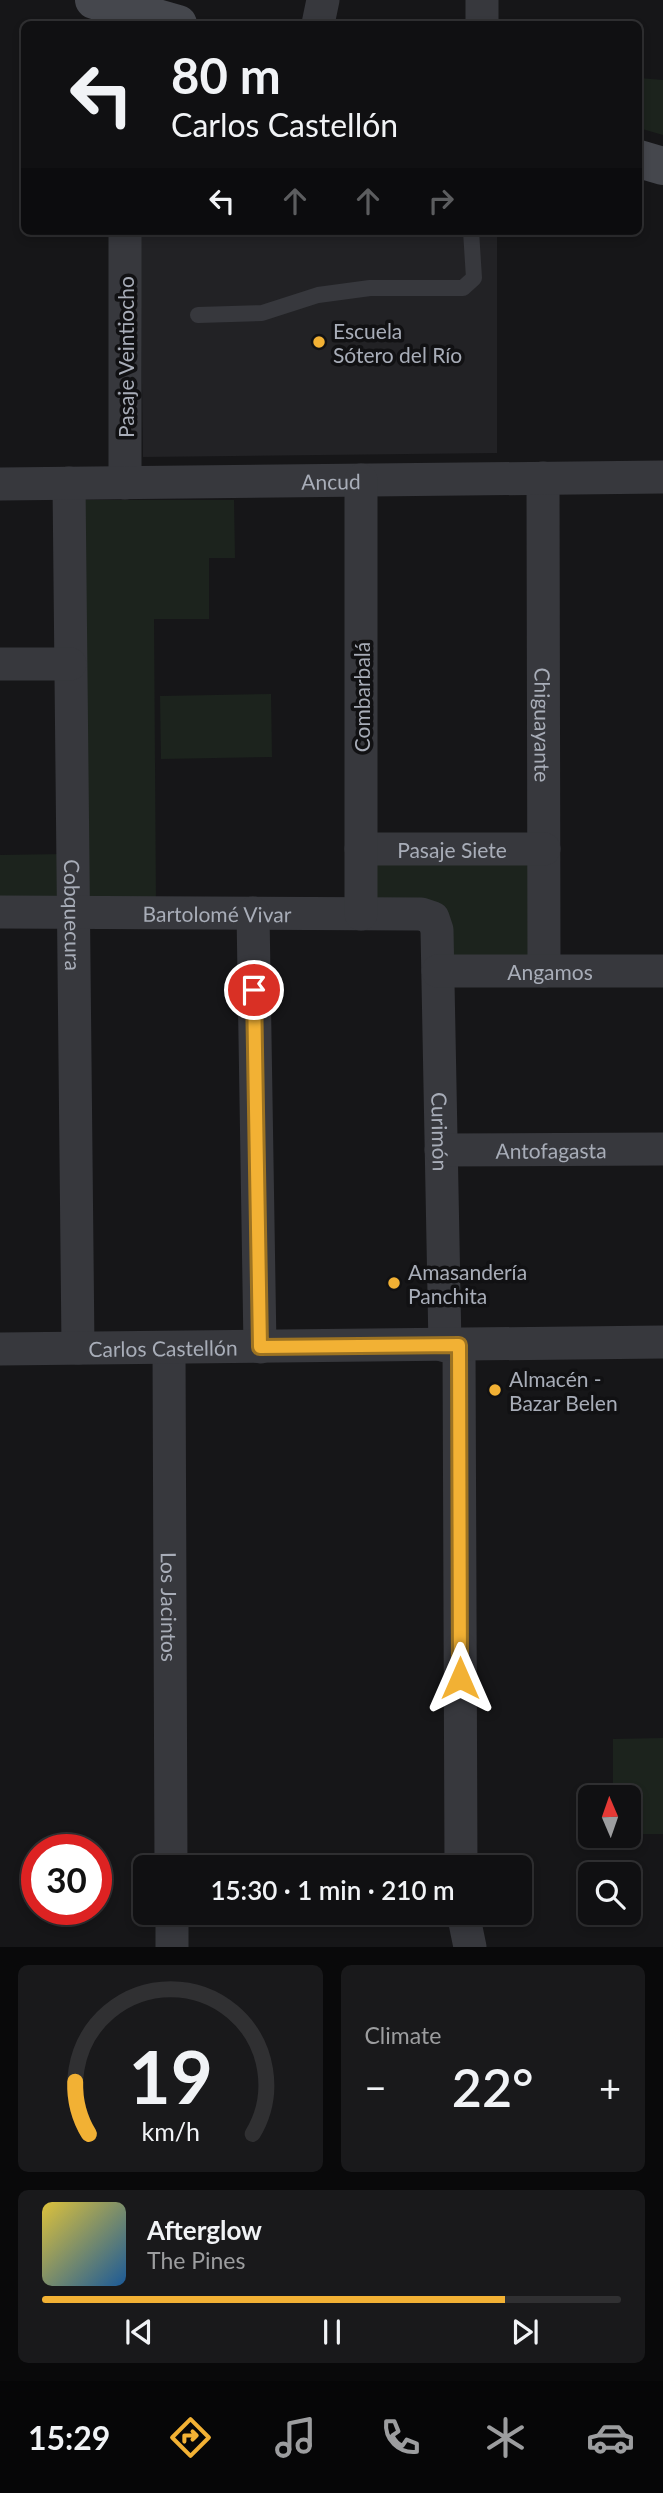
<!DOCTYPE html>
<meta charset="utf-8">
<style>
:root{--surface:#101012;--page:#19191b;--text:#f1f3f6;--muted:#9c9d9f;--line:#303032;--accent:#f2b134}
body{margin:0;font-family:Lato,sans-serif;background:var(--page);color:var(--text);height:100vh;display:flex;flex-direction:column;font-size:26px;white-space:nowrap}
*{box-sizing:border-box;margin:0}
p{font-size:23px;color:var(--muted)}
.icon{flex:none;width:38px;height:38px;fill:none;stroke:currentColor;stroke-width:2;stroke-linecap:round;stroke-linejoin:round}
.map{position:relative;height:1947px;overflow:hidden}
.details{display:flex;flex-direction:column;gap:18px;padding:18px;background:#09090a;flex:1}
.details>*{flex:none}
.top-card{position:absolute;left:21px;top:21px;width:621px;height:214px;border-radius:10px;box-shadow:0 4px 10px #0003,0 0 0 2px var(--line);background:#101012;color:var(--text);overflow:hidden}
.needle{width:46px;rotate:358deg}
.buttons{position:absolute;left:578px;top:1785px;display:grid;gap:14px}
.buttons a{display:grid;place-items:center;width:63px;height:63px;border-radius:10px;background:var(--surface);box-shadow:0 4px 10px #0003,0 0 0 2px var(--line);font-size:35px}
.speed{position:absolute;left:21px;top:1834px;display:flex;gap:14px;font-size:35px;font-weight:700;text-align:center}
.speed>*{display:grid;place-content:center;width:91px;height:91px;border-radius:50%;background:var(--surface);box-shadow:0 4px 10px #0003,0 0 0 2px var(--line);line-height:1}
.speed .limit{border:10px solid #d22;background:#fff;color:#111}
.pin{position:absolute;display:grid;place-items:center;width:60px;height:60px;color:#fff;margin:-30px;border:4px solid #fff;border-radius:50%;box-shadow:0 2px 7px #0007}
.me{position:absolute;width:77px;margin:-38px;rotate:0deg;stroke-linejoin:round;filter:drop-shadow(0 0 5px #0008)}
.turn{display:flex;align-items:center;gap:24px;height:147px;padding:0 35px;font-size:32px}
.turn .icon{width:91px;height:91px;stroke-width:2.5}
.turn b{display:block;font-size:49px;line-height:60px}
.lanes{display:flex;align-items:center;height:66px;padding:0 35px;background:#0003;justify-content:center;gap:35px;direction:ltr}
.lanes .off{opacity:.35}
.big{font-size:52px;font-weight:600;line-height:1.1}
.details .widget{flex:1;display:flex;flex-direction:column;justify-content:center;gap:10px;min-width:0;padding:0 24px;border-radius:10px;background:var(--page)}
.details .dial{align-items:center;gap:0}
.dial svg{height:182px;overflow:visible;fill:none;stroke:var(--line);stroke-width:7;stroke-linecap:round;text-anchor:middle}
.dial text{fill:var(--text);stroke:none}
.song{display:flex;align-items:center;gap:21px}
.cover{width:84px;height:84px;border-radius:10px;background:linear-gradient(135deg,hsl(50 70% 55%),hsl(210 70% 35%))}
.played{height:7px;border-radius:4px;background:linear-gradient(90deg,var(--accent) 80%,var(--line) 80%)}
.keys{display:flex;justify-content:space-around;direction:ltr}
.heat{display:flex;justify-content:space-between;align-items:center;font-size:38px;direction:ltr}
.details .tiles{flex:1;display:grid;gap:18px;grid-template-columns:1fr 1fr}
.widget:last-child{grid-column:span 2}
.trip{position:absolute;left:133px;top:1855px;width:399px;height:70px;border-radius:10px;background:var(--surface);box-shadow:0 4px 10px #0003,0 0 0 2px var(--line);font-weight:600;line-height:70px;text-align:center}
.menu{display:flex;height:112px;justify-content:space-around;align-items:center;background:#060607;color:var(--muted)}
.menu .icon{width:49px;height:49px}
.menu .on{color:var(--accent)}
.menu b{font-size:32px;color:var(--text)}
.map>svg:first-child{display:block}
</style>
<div class="map">
<svg width="663" height="1947" viewBox="0 0 663 1947">
<rect width="100%" height="100%" fill="#161618"/>
<path fill="#222225" d="M140,231H497V453L143,457Z"/>
<g fill="#1c231d">
<path d="M639,78L663,80V135L639,128Z"/>
<path d="M72,500H234L235,558H209V619H154L156,906L74,907Z"/>
<path d="M271,694L272,757L161,759L160,696Z"/>
<path d="M65,854V898L0,899V855Z"/>
<path d="M539,856L540,962H446V912L369,904V857Z"/>
<path d="M663,1738V1834H628V1797H613V1739Z"/>
</g>
<g fill="none" stroke-linecap="round" stroke-linejoin="round">
<path stroke="#37383d" stroke-width="16" d="M198,315L262,313L318,295L370,288H463L474,278L471,231"/>
<g stroke="#37383d" stroke-width="33">
<path d="M482,0V24"/>
<path d="M318,24L323,0"/>
<path id="s1" d="M543,478L544,971"/>
<path id="s2" d="M69,483L78,1348"/>
<path d="M125,483V231"/>
<path id="s3" d="M0,484L663,477"/>
<path d="M0,664H70"/>
<path id="s4" d="M361,849H544"/>
<path id="s5" d="M0,912L421,914L433,918L437,930L445,1346"/>
<path d="M253,913L260,1347"/>
<path d="M361,914V480"/>
<path id="s6" d="M438,971H663"/>
<path id="s7" d="M441,1150L663,1149"/>
<path d="M459,1345L461,1867"/>
<path id="s8" d="M169,1348L171,1867"/>
<path id="s9" d="M0,1349L663,1342"/>
<path d="M172,1913V1947"/>
<path d="M463,1913L470,1947"/>
</g>
<g stroke="#45474d" stroke-width="38">
<path d="M94,0L178,24"/>
<path d="M639,159L663,166"/>
</g>
</g>
<g fill="none" stroke-linecap="round" stroke-linejoin="round">
<defs>
<path id="route" d="M254,990L260,1347L459,1345L460,1678"/>
</defs>
<use href="#route" stroke="#9d7322" stroke-width="18"/>
<use href="#route" stroke="#f2b134" stroke-width="12"/>
</g>
<g fill="#f2b134" stroke="#111113" stroke-width="2.5">
<circle cx="319" cy="342" r="7"/>
<circle cx="394" cy="1283" r="7"/>
<circle cx="495" cy="1390" r="7"/>
</g>
<g text-anchor="middle" dominant-baseline="central" stroke-width="7" stroke-linejoin="round" paint-order="stroke">
<g font-size="21" fill="#a8adb8" stroke="#111113" text-anchor="start">
<text x="333" y="330">Escuela<tspan x="333" dy="24">Sótero del Río</tspan></text>
<text x="408" y="1271">Amasandería<tspan x="408" dy="24">Panchita</tspan></text>
<text x="509" y="1378">Almacén -<tspan x="509" dy="24">Bazar Belen</tspan></text>
</g>
<g font-size="21" fill="#a8adb8" stroke="#111113">
<text transform="translate(125 357) rotate(-90)">Pasaje Veintiocho</text>
<text stroke="none"><textPath href="#s3" startOffset="331">Ancud</textPath></text>
<text transform="translate(361 697) rotate(-90)">Combarbalá</text>
<text stroke="none"><textPath href="#s1" startOffset="247">Chiguayante</textPath></text>
<text stroke="none"><textPath href="#s4" startOffset="91">Pasaje Siete</textPath></text>
<text stroke="none"><textPath href="#s5" startOffset="217">Bartolomé Vivar</textPath></text>
<text stroke="none"><textPath href="#s2" startOffset="432">Cobquecura</textPath></text>
<text stroke="none"><textPath href="#s6" startOffset="112">Angamos</textPath></text>
<text stroke="none"><textPath href="#s5" startOffset="648">Curimón</textPath></text>
<text stroke="none"><textPath href="#s7" startOffset="110">Antofagasta</textPath></text>
<text stroke="none"><textPath href="#s9" startOffset="163">Carlos Castellón</textPath></text>
<text stroke="none"><textPath href="#s8" startOffset="259">Los Jacintos</textPath></text>
</g>
</g>
</svg>
<div class="buttons">
<a><svg class="needle" viewBox="-14 -14 28 28"><path d="M0-13l5 13h-10z" fill="#e53935"/><path d="M0 13l5-13h-10z" fill="#9c9d9f"/></svg></a>
<a><svg class="icon" aria-label="search" viewBox="0 0 24 24"><circle cx="10" cy="10" r="6"/><path d="M15 15l6 6"/></svg></a>
</div>
<div class="speed"><div class="limit">30</div></div>
<div class="pin" style="left:254px;top:990px;background:#d93025"><svg class="icon" aria-label="arrive" viewBox="0 0 24 24"><path d="M6 21V4h12l-3 4 3 4H6"/></svg></div>
<svg class="me" style="left:460px;top:1678px" viewBox="-20 -20 40 40"><path d="M0-17L14 15 0 8-14 15z" fill="#f2b134" stroke="#fff" stroke-width="4"/></svg>
<div class="trip">15:30 · 1 min · 210 m</div>
<div class="top-card">
<div class="turn"><svg class="icon" aria-label="left" viewBox="0 0 24 24"><path d="M17 20v-9H6M10 6l-5 5 5 5"/></svg><div><b>80 m</b>Carlos Castellón</div></div>
<div class="lanes"><svg class="icon" aria-label="left" viewBox="0 0 24 24"><path d="M17 20v-9H6M10 6l-5 5 5 5"/></svg><svg class="icon off" aria-label="ahead" viewBox="0 0 24 24"><path d="M12 20V5M6 11l6-6 6 6"/></svg><svg class="icon off" aria-label="ahead" viewBox="0 0 24 24"><path d="M12 20V5M6 11l6-6 6 6"/></svg><svg class="icon off" aria-label="right" viewBox="0 0 24 24"><path d="M7 20v-9h11M14 6l5 5-5 5"/></svg></div>
</div>
</div>
<section class="details">
<div class="tiles">
<div class="widget dial"><svg viewBox="0 0 100 80">
<path d="M14 69A42 42 0 1 1 86 69"/>
<path d="M14 69A42 42 0 0 1 8 46" stroke="#f2b134"/>
<text x="50" y="56" font-size="32" font-weight="700">19</text>
<text x="50" y="72" font-size="11">km/h</text>
</svg></div>
<div class="widget"><p>Climate</p>
<div class="heat"><a>−</a><b class="big">22°</b><a>+</a></div>
</div>
<div class="widget">
<div class="song"><i class="cover"></i><div><b>Afterglow</b><p>The Pines</p></div></div>
<div class="played"></div>
<div class="keys"><svg class="icon" aria-label="previous" viewBox="0 0 24 24"><path d="M18 5L8 12l10 7zM5 5v14"/></svg><svg class="icon" aria-label="pause" viewBox="0 0 24 24"><path d="M8 5v14M16 5v14"/></svg><svg class="icon" aria-label="next" viewBox="0 0 24 24"><path d="M6 5l10 7-10 7zM19 5v14"/></svg></div>
</div>
</div>
</section>
<nav class="menu">
<b>15:29</b>
<svg class="icon on" aria-label="directions" viewBox="0 0 24 24"><path d="M12 3l9 9-9 9-9-9zM9 14v-3h6M13 9l2 2-2 2"/></svg>
<svg class="icon" aria-label="music" viewBox="0 0 24 24"><path d="M9 18V5l10-2v13"/><circle cx="6" cy="18" r="3"/><circle cx="16" cy="16" r="3"/></svg>
<svg class="icon" aria-label="phone" viewBox="0 0 24 24"><path d="M5 4h4l2 5-3 2q2 4 5 5l2-3 5 2v4C11 20 4 13 5 4z"/></svg>
<svg class="icon" aria-label="climate" viewBox="0 0 24 24"><path d="M12 3v18M4 7l16 10M4 17L20 7"/></svg>
<svg class="icon" aria-label="car" viewBox="0 0 24 24"><path d="M5 17H2v-5l4-1 3-4h7l3 4 3 1v5h-3M9 17h6M6 11h13"/><circle cx="7" cy="17" r="2"/><circle cx="17" cy="17" r="2"/></svg>
</nav>
